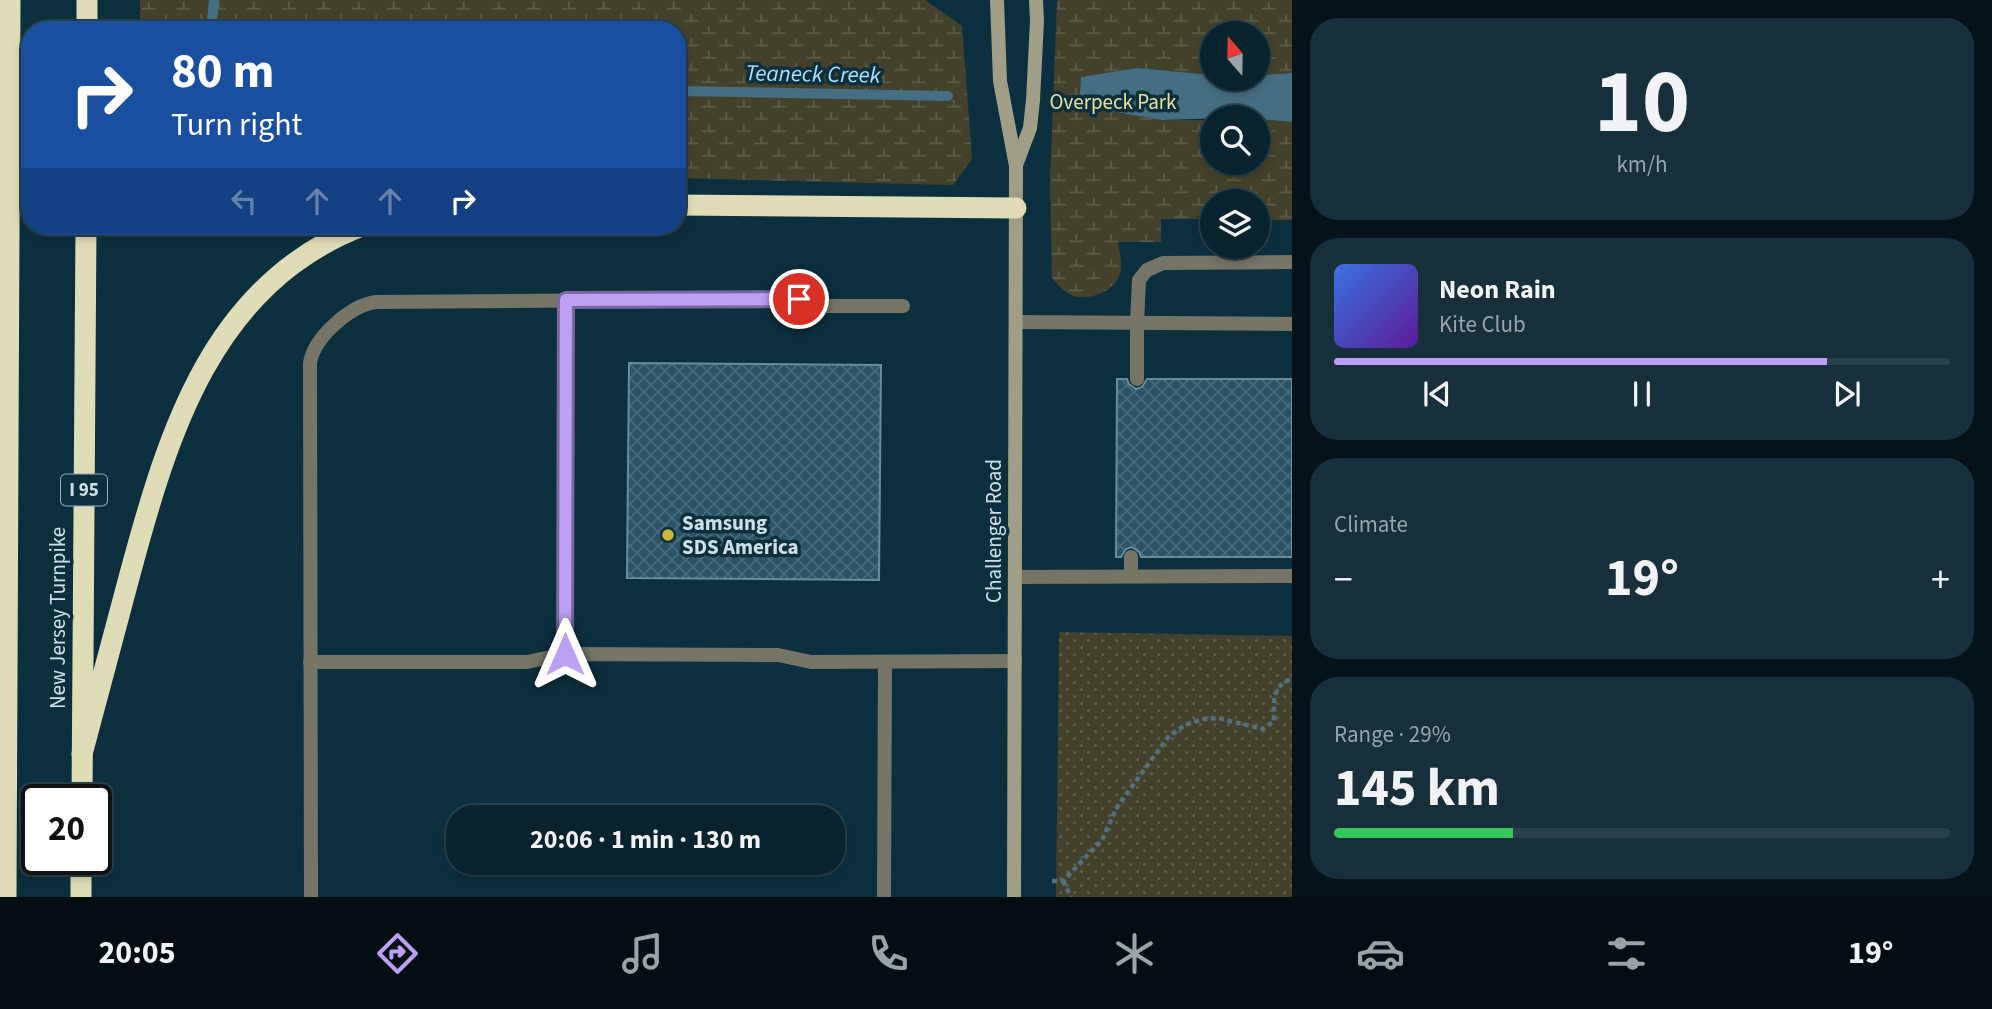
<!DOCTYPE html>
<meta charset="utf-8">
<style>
:root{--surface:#09232e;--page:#172f3a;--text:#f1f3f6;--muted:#99a4aa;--line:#29404a;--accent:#bca0f2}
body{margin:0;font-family:"Source Sans 3",sans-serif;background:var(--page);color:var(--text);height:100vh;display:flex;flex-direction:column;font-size:26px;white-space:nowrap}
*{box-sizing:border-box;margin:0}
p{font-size:23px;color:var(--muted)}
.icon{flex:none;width:38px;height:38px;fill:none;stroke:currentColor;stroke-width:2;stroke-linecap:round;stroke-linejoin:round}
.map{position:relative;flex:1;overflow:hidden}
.panel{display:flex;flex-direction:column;gap:18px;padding:18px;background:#051319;width:700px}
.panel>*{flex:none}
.hud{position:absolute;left:21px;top:21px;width:665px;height:214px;border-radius:28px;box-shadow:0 4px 10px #0003,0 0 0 2px var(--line);background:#1a4fa0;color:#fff;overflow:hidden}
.needle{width:46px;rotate:340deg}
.tools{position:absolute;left:1200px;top:21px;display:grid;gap:14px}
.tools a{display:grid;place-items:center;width:70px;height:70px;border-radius:50%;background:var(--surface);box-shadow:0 4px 10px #0003,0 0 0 2px var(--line);font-size:35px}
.speed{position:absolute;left:21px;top:784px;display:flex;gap:14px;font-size:35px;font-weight:700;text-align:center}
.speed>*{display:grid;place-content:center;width:91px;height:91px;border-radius:50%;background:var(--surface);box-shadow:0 4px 10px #0003,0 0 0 2px var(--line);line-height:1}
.speed .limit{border:4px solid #111;border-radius:10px;background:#fff;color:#111}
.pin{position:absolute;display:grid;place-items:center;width:60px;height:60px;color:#fff;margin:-30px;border:4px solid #fff;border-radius:50%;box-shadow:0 2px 7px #0007}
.me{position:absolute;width:77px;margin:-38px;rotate:0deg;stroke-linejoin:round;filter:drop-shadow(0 0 5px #0008)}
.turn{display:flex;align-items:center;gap:24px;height:147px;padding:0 35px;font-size:32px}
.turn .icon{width:91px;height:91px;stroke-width:2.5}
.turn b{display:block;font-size:49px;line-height:60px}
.lanes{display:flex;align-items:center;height:66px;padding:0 35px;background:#0003;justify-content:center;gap:35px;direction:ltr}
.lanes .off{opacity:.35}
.big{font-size:52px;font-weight:700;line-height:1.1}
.panel .tile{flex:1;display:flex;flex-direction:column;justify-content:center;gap:10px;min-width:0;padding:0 24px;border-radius:28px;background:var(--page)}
.panel .dial{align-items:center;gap:0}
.dial b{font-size:91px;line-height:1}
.song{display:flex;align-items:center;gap:21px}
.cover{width:84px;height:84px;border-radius:10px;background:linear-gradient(135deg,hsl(220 70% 55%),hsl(270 70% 35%))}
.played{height:7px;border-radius:4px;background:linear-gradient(90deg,var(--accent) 80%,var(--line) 80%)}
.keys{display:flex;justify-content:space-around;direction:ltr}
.heat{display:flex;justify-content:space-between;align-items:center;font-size:38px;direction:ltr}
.charge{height:10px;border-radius:5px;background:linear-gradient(90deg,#34c759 29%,var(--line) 0)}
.trip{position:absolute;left:446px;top:805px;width:399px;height:70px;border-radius:28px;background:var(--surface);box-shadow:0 4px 10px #0003,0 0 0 2px var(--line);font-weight:700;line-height:70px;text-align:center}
.dock{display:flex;height:112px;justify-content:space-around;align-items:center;background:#040e12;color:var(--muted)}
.dock .icon{width:49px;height:49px}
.dock .on{color:var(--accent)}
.dock b{font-size:32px;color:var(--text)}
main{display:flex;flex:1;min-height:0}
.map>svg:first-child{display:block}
</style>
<main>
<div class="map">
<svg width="1292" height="897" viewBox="0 0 1292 897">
<defs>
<pattern id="grass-dots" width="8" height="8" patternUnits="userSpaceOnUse" patternTransform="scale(1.75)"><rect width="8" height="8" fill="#43412b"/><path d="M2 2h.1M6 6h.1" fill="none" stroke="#5d5c4a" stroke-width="1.8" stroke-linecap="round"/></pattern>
<pattern id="wetland-marsh" width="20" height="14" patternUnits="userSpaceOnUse" patternTransform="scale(1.75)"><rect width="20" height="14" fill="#43412b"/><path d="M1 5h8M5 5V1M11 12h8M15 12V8" fill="none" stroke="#5d5c4a"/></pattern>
<pattern id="building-cross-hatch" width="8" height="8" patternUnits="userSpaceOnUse" patternTransform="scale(1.75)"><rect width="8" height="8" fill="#2a5366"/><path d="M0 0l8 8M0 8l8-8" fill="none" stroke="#486b7c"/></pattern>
</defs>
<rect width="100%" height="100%" fill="#0c2f3d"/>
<path fill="url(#grass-dots)" d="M1059,632L1292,636V897H1056Z"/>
<g fill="url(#wetland-marsh)">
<path d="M140,0H925L962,26L972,159L953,185L677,178V30H140Z"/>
<path d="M1057,0H1292V73L1258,75V33H1213V75L1137,68L1081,77L1079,106L1162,120H1213V163H1258V119L1292,122V220H1258V201H1213V219H1161V242H1118C1119,250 1122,261 1121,270C1118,288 1096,299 1078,297C1066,295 1059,286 1052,278L1050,181Z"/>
</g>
<path fill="#456e82" d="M1137,68L1213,75V79H1258V75L1292,73V122L1258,119V117L1162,120L1079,106L1081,77Z"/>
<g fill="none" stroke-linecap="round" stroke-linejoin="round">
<g stroke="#456e82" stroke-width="10">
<path d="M211,30L214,0"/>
<path d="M677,91L948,96"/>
</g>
</g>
<g fill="url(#building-cross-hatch)" stroke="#698c9d" stroke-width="2">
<path d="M629,363L881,365L879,580L627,578Z"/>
<path d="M1117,379H1127L1129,384L1136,389L1142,387L1147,379H1292V557H1141L1139,552L1132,547L1126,549L1121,557H1116Z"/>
</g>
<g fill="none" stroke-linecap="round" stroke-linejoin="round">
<g stroke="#526f7b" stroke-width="4.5" stroke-dasharray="5 3.5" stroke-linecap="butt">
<path d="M1052,881H1063L1102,840L1117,807L1169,736L1185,725L1202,719L1218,718L1263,729L1274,721C1274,703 1271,685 1292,679"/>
<path d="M1063,881L1071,897"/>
</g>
<g stroke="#767466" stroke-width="14">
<path d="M1016,322L1292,324"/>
<path d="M1137,379V323L1139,280L1147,270L1163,263L1292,262"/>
<path d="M1131,576V557"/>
<path d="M1015,577L1292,576"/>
<path d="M565,654L566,300"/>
<path d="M310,662H527L565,654L778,655L811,662L1015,661"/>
<path d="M311,897L310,363C314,337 351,305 376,302L798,299L828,306H903"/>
<path d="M884,897L885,662"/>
</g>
<g stroke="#a09e87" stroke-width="14">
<path d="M997,0L1000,81L1016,166L1014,897"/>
<path d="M1016,165L1030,128L1033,100L1037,21L1036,0"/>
</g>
<g stroke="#dfdcb8" stroke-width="21">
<path d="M87,30V0"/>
<path d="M677,205L1016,208"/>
<path d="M82,754C98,694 114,634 130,574C168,433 212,284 362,226"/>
<path d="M82,800L86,226"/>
<path d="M6,897L10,0"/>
<path d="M81,897V859"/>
</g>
</g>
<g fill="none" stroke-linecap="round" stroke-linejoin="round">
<defs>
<path id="route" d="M565,654L566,300L799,299"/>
</defs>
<use href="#route" stroke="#7a689d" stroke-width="18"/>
<use href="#route" stroke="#bca0f2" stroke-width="12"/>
</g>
<circle fill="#c9ba3a" stroke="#0c2f3d" stroke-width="2.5" cx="668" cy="535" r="7"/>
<g text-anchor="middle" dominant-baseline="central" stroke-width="7" stroke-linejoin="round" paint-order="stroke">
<rect fill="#0c2f3d" stroke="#93abb5" stroke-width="2" x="61" y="474.5" width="46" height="31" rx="5"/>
<g font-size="19" font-weight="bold" fill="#cde0e9">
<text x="84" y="490">I 95</text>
</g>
<g font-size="21" fill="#e7e09d" stroke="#0c2f3d">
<text x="1113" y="102">Overpeck Park</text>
</g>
<g font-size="21" font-weight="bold" fill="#cde0e9" stroke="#0c2f3d" text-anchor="start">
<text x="682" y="523">Samsung<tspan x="682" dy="24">SDS America</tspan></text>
</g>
<g font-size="21" fill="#cde0e9" stroke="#0c2f3d">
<text transform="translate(994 531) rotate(-90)">Challenger Road</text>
<text transform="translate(58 618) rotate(-90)">New Jersey Turnpike</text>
</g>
<g font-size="23" font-style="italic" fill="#a9e1fd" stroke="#0c2f3d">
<text transform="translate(813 74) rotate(1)">Teaneck Creek</text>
</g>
</g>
</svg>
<div class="tools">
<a><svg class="needle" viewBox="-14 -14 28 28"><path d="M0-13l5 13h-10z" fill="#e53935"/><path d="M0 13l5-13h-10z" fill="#99a4aa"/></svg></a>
<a><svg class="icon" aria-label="search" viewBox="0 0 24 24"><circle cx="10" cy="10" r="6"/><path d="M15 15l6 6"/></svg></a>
<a><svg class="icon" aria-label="layers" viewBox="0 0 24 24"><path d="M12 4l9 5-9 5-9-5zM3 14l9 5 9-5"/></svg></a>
</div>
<div class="speed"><div class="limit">20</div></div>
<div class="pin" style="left:799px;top:299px;background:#d93025"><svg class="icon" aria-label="arrive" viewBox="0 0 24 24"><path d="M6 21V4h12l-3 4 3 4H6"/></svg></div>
<svg class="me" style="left:565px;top:654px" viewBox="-20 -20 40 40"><path d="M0-17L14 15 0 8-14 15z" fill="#bca0f2" stroke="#fff" stroke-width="4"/></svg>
<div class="trip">20:06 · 1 min · 130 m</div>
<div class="hud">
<div class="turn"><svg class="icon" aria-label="right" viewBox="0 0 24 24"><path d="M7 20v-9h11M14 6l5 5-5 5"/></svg><div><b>80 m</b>Turn right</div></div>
<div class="lanes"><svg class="icon off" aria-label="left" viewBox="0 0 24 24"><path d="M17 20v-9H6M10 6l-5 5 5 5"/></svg><svg class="icon off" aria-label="ahead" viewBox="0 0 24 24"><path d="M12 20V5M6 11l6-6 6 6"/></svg><svg class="icon off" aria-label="ahead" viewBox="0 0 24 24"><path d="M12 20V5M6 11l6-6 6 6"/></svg><svg class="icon" aria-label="right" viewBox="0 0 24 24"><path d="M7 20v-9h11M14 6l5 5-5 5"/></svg></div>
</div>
</div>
<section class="panel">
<div class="tile dial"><b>10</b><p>km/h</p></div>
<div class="tile">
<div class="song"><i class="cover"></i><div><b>Neon Rain</b><p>Kite Club</p></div></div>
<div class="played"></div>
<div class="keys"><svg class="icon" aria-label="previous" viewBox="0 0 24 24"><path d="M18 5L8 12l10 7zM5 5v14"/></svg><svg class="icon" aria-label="pause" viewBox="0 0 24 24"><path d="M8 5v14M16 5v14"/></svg><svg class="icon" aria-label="next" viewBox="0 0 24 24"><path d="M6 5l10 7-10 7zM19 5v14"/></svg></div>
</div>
<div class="tile"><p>Climate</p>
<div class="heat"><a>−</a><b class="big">19°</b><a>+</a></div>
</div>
<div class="tile"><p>Range · 29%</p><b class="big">145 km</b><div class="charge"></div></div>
</section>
</main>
<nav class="dock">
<b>20:05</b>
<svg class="icon on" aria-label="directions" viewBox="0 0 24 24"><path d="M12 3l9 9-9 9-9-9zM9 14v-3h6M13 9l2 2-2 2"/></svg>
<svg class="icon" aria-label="music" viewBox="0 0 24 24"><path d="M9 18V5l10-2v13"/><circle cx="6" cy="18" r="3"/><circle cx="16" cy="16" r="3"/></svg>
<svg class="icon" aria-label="phone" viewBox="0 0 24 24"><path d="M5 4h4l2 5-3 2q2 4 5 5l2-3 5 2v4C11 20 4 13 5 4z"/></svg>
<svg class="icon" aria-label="climate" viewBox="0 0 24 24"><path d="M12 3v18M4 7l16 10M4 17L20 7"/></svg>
<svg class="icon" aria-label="car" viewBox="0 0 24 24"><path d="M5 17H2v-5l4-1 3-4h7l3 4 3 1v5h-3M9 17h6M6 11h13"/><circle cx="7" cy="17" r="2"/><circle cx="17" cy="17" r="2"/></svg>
<svg class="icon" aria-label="filters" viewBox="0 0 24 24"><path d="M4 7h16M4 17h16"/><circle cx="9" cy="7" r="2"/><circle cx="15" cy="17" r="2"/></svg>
<b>19°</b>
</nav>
